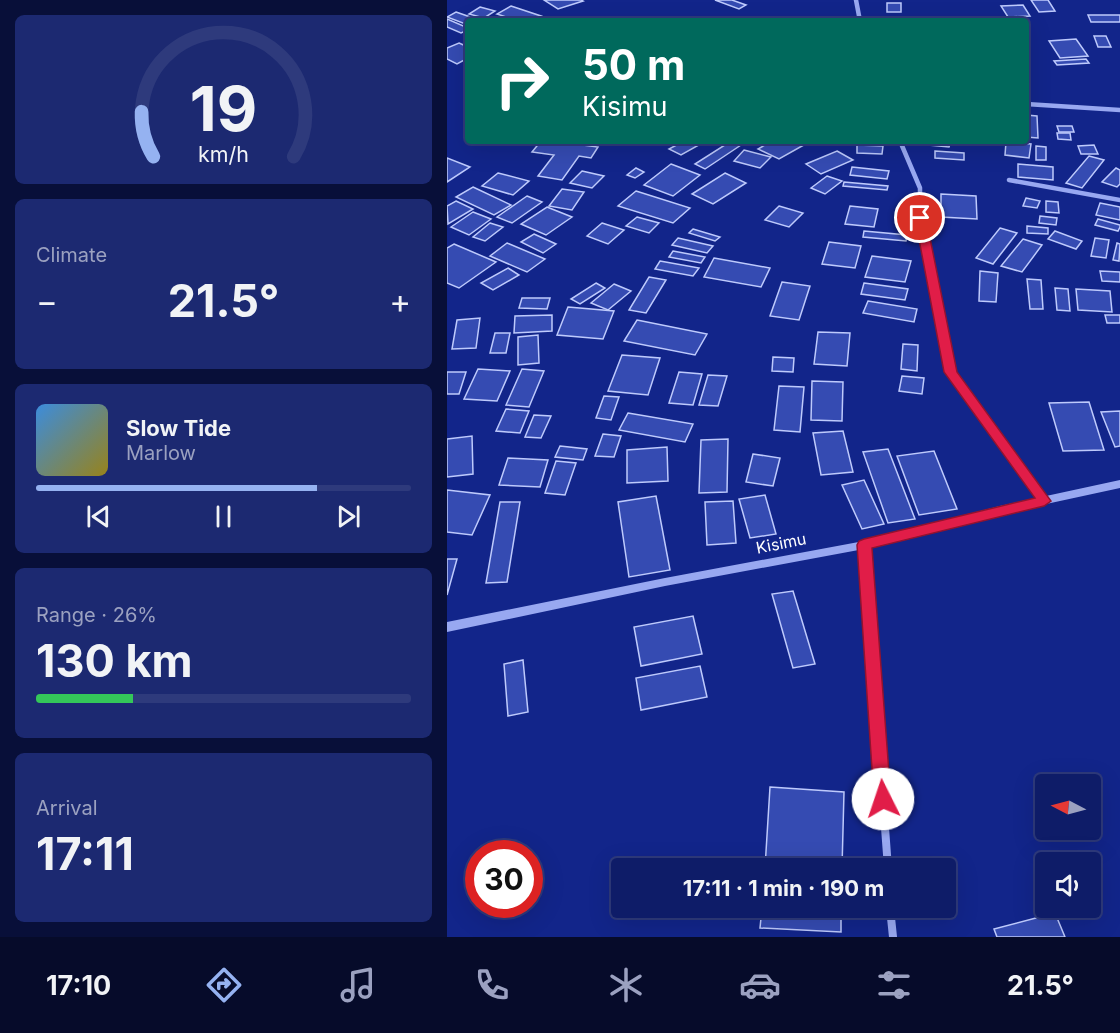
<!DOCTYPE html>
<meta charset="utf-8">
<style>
:root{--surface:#0e1c68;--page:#1c2971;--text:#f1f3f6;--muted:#9ba1c0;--line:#2e3a7c;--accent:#95b2f1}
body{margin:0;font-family:Inter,sans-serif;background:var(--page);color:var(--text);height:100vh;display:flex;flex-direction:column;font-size:22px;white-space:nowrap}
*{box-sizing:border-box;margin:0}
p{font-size:20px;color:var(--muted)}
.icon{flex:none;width:33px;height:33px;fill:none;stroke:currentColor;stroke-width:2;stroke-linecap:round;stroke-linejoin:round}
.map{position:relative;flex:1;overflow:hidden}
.sheet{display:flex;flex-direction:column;gap:15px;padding:15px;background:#080f39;width:447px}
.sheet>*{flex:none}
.top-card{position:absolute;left:18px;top:18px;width:564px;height:126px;border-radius:6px;box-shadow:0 6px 24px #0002,0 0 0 2px var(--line);background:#00695c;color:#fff;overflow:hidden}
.needle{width:39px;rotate:276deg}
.controls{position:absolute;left:588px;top:774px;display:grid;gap:12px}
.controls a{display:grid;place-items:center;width:66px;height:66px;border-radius:6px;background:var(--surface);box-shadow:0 6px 24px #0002,0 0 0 2px var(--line);font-size:30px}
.speed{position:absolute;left:18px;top:840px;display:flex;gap:12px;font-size:30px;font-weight:700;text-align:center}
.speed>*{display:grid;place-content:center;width:78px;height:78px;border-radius:50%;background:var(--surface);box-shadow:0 6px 24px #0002,0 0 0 2px var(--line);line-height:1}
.speed .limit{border:9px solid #d22;background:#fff;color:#111}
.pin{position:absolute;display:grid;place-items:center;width:51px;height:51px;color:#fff;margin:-26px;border:3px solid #fff;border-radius:50%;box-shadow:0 2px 6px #0007}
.me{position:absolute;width:66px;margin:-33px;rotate:356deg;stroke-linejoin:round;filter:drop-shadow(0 0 4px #0008)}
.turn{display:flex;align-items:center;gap:21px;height:126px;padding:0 18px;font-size:27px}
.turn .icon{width:78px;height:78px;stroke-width:2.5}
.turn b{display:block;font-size:42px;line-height:51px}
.big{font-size:45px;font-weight:700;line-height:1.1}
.sheet .card{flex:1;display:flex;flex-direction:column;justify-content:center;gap:9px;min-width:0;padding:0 21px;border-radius:9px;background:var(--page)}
.sheet .dial{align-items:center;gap:0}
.dial svg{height:156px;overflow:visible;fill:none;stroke:var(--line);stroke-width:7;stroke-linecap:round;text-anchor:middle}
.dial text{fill:var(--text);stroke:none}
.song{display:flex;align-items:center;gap:18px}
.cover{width:72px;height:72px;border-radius:9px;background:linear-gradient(135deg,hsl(210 70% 55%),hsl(50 70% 35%))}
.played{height:6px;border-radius:3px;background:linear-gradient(90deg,var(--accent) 75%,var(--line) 75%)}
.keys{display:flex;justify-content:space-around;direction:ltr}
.heat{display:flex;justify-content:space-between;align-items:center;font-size:33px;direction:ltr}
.charge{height:9px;border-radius:4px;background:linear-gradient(90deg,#34c759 26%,var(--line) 0)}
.trip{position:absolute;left:164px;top:858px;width:345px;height:60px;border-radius:6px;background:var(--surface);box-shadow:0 6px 24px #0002,0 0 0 2px var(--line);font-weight:700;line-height:60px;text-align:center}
.menu{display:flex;height:96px;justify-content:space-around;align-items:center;background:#060b2a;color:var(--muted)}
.menu .icon{width:42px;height:42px}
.menu .on{color:var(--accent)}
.menu b{font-size:27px;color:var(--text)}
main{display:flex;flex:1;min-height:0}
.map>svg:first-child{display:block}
</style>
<main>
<section class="sheet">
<div class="card dial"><svg viewBox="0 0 100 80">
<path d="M14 69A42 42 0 1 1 86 69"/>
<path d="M14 69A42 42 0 0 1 8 46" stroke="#95b2f1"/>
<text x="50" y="56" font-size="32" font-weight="700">19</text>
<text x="50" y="72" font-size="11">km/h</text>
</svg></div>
<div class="card"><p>Climate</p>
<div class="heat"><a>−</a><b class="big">21.5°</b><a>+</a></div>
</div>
<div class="card">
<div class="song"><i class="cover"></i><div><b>Slow Tide</b><p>Marlow</p></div></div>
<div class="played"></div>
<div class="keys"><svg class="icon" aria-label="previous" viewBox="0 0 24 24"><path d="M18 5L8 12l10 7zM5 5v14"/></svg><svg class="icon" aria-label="pause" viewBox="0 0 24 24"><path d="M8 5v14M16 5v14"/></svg><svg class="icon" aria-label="next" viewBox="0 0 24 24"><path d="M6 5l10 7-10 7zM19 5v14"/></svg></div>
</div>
<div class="card"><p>Range · 26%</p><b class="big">130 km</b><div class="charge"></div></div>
<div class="card"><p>Arrival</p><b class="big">17:11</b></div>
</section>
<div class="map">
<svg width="673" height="937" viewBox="0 0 673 937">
<rect width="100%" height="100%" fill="#12258a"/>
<g fill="#354bb2" stroke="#becafc" stroke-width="1.5">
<path d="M97,0H134L136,1L111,9Z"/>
<path d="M268,0H285L299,5L292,9Z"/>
<path d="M584,0H601L608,11L592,12Z"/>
<rect x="440" y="3" width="14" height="9"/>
<path d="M576,5L583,16L561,17L554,6Z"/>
<path d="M64,6L94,16L84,21H71L50,14Z"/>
<path d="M33,7L48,11L37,18L22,14Z"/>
<path d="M9,12L32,20L21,21V25L0,17Z"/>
<path d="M641,15H673V22H644Z"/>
<path d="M0,19L21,28V30L14,33L0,27Z"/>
<path d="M647,36H659L664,47H651Z"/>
<path d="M629,39L641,56L613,58L602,41Z"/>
<path d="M12,43L21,47V58L10,64L0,59V48Z"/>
<path d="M639,59L642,63L610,65L607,61Z"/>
<path d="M579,115L590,116L591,138L579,137Z"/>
<path d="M610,126H625L627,132H612Z"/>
<path d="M610,133H623L624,140L611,139Z"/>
<path d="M94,141H105L151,147L144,158L132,156L115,180L91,176L107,155L85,152Z"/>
<path d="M237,141H259L234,155L222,149Z"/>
<path d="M284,141L297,143L258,169L248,164Z"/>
<path d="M325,141H344L355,146L332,159L311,149Z"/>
<path d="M483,141H504L502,147L482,145Z"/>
<path d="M559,142L584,144L582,158L558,155Z"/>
<path d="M410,145L436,146L435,154L410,153Z"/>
<path d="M647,145L651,154H634L631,146Z"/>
<path d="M589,146L599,147V160H589Z"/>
<path d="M297,150L324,157L313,168L287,161Z"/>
<path d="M390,151L406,160L374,174L359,164Z"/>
<path d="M488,151L517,153V160L488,158Z"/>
<path d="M642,156L657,160L635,188L619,183Z"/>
<path d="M0,158L23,167L0,182Z"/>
<path d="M224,164L253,175L226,196L197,185Z"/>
<path d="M571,164L606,167V180L571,177Z"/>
<path d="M405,167L442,171L440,179L403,175Z"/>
<path d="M189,168L197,172L188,178L180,175Z"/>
<path d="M669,168L673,170V184L670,187L655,182Z"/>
<path d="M135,171L157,176L145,188L123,183Z"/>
<path d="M51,173L82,181L66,195L35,186Z"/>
<path d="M278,173L299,183L266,204L245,194Z"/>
<path d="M380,176L395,181L378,194L364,188Z"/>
<path d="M397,182L441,186L440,190L396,186Z"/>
<path d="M26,187L64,205L47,215L9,197Z"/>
<path d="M115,189L137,192L125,210L102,206Z"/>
<path d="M189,191L243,208L226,223L171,206Z"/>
<path d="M494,194L529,196L530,219L494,217Z"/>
<path d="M80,196L95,202L65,223L50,217Z"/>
<path d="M579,198L593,201L590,208L576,206Z"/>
<path d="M9,201L26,209L1,224L0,206Z"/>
<path d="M599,201L611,202L612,213L599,212Z"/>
<path d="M653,203L673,207V220L649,215Z"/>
<path d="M332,206L356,213L342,227L318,220Z"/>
<path d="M403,206L431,209L427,227L398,224Z"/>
<path d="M100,207L125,217L99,235L74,224Z"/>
<path d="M26,212L44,219L22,235L4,227Z"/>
<path d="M593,216L610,218L609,225L592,223Z"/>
<path d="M190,217L212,223L202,233L179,226Z"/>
<path d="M651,219L673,225V227L671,231L648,225Z"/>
<path d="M43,223L56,227L38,241L26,237Z"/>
<path d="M155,223L177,230L161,244L140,236Z"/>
<path d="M580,226L601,228V234L580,233Z"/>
<path d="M553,228L570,233L546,264L529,258Z"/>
<path d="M246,229L273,237L268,241L242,233Z"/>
<path d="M417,231L460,235L459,241L416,237Z"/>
<path d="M608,231L635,241L629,249L601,239Z"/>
<path d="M87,234L109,244L96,253L74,242Z"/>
<path d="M231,238L266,246L260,253L225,245Z"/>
<path d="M648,238L662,240L659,258L644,256Z"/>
<path d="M576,239L595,245L575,272L554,266Z"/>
<path d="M382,242L414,246L408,268L375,264Z"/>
<path d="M60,243L98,259L80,272L43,256Z"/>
<path d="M670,243L673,244L672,261L666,260Z"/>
<path d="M7,244L49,262L12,288L0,283V248Z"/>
<path d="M226,251L258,257L254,263L222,257Z"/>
<path d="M425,256L464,261L458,282L418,277Z"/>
<path d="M267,258L323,268L314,287L257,277Z"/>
<path d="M213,261L252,268L246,276L208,269Z"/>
<path d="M61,268L72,275L46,290L34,283Z"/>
<path d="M533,271L551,273L549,302L532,301Z"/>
<path d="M653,271L673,272V282L655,281Z"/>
<path d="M202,277L219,280L199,313L182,310Z"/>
<path d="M580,279L594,280L596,309H583Z"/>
<path d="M335,282L363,286L352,320L323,316Z"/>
<path d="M149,283L158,288L133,304L124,299Z"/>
<path d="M417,283L461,289L458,300L414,294Z"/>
<path d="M167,284L184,291L161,310L144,303Z"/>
<path d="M608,288L621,289L623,311L610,310Z"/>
<path d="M629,289L663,291L665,312L631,310Z"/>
<path d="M75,298H103L100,309L72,308Z"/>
<path d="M421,301L470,309L467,322L416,313Z"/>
<path d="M121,307L167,311L156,339L110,335Z"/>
<path d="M105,315V331L67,333L68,316Z"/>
<path d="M658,315H673V323H660Z"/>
<path d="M33,318L29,348L5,349L10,320Z"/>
<path d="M190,320L260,334L248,355L177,341Z"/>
<path d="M371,332L403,333L400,366L367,364Z"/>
<path d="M48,333H63L59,353H43Z"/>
<path d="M91,335L92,363L71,365V337Z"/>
<path d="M456,344L471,345L470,371L454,369Z"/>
<path d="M175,355L213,358L201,395L161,391Z"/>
<path d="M326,357L347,358L346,372L325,371Z"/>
<path d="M31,369L63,371L50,401L17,399Z"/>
<path d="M75,369L97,371L82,407L59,405Z"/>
<path d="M0,372H19L12,394H0Z"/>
<path d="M232,372L255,374L246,405L222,403Z"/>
<path d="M261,375L280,376L271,406L252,405Z"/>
<path d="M455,376L477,378L475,394L452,391Z"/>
<path d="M365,381L396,382L395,421L364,420Z"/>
<path d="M332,386L357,387L353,432L327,430Z"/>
<path d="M157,396L172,397L164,420L149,418Z"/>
<path d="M642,402L657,450L616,451L602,403Z"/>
<path d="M59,409L82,411L73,433L49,431Z"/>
<path d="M673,411V446L668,447L654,412Z"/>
<path d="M181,413L246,424L238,442L172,430Z"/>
<path d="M87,415L104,416L94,438L78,437Z"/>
<path d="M396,431L406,472L374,475L366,433Z"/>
<path d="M156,434L174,436L167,457L148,456Z"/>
<path d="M25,436L26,474L0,477V439Z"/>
<path d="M281,439L280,492L252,493L254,440Z"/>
<path d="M113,446L140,449L136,460L108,457Z"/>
<path d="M220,447L221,481L180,483V450Z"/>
<path d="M441,449L468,519L441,523L416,452Z"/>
<path d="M487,451L510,509L472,515L450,456Z"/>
<path d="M306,454L333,458L326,486L299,482Z"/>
<path d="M61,458L101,460L93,487L52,485Z"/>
<path d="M109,461L129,463L118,495L98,493Z"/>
<path d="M417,480L437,524L415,529L395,485Z"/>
<path d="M0,490L43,495L25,535L0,532Z"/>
<path d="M318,495L329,534L303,538L292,499Z"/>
<path d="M209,496L223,570L182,577L171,502Z"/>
<path d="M286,501L289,543L260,545L258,502Z"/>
<path d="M53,502H73L60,582L39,583Z"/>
<path d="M0,559H10L0,595Z"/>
<path d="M346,591L368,664L346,668L325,594Z"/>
<path d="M246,616L255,654L194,666L187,627Z"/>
<path d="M76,660L81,712L61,716L57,664Z"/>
<path d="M253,666L260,697L194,710L189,678Z"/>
<path d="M323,787L397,792L395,868H318Z"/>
<path d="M315,908H394V932L313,928Z"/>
<path d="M608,913L618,937H550L547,929Z"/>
</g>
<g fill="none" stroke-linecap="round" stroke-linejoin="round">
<g stroke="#98a8f1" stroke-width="4.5">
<path d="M409,0L413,21"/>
<path d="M579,104L673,110"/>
<path d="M453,141L473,188V217L476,231"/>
<path d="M562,180L673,200"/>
</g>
<path stroke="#98a8f1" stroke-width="5" d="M476,230L504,372L597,501"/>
<g stroke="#98a8f1" stroke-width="8">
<path d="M417,545L441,868"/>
<path d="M443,908L446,937"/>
</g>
<path fill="#98a8f1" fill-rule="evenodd" d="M673,480V488L553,514L417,549L218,586L0,632V622L218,578L417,541L553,506Z"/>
</g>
<path fill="#e11d48" stroke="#92132f" stroke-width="1.5" d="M473,214L479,218L510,372L604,501L597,506L425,548L444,799L442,805L436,807L429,805L427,799L410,545L412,541L417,539L588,498L497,372L468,218Z"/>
<g text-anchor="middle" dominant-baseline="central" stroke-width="6" stroke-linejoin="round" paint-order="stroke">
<g font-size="16" fill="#fff" stroke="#12258a">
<text transform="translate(334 543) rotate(-11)">Kisimu</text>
</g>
</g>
</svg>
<div class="controls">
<a><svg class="needle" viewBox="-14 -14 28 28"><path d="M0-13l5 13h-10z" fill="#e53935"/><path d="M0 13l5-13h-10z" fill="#9ba1c0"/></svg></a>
<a><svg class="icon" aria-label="sound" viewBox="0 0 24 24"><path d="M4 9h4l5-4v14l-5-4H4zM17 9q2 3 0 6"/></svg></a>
</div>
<div class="speed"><div class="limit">30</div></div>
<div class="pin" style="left:473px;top:218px;background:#d93025"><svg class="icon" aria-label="arrive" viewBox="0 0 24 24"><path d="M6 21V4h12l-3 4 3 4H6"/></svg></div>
<svg class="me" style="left:436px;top:799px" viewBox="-20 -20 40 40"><circle r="19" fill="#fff"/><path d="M0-13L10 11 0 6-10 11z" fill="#e11d48"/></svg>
<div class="trip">17:11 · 1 min · 190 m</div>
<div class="top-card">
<div class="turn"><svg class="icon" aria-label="right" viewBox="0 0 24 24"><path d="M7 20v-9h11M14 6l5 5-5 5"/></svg><div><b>50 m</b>Kisimu</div></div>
</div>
</div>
</main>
<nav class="menu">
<b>17:10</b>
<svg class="icon on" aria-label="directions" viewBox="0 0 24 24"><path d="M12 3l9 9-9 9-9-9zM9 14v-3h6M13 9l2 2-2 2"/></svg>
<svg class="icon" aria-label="music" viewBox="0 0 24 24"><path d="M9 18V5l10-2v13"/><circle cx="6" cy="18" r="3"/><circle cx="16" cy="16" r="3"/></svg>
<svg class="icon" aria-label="phone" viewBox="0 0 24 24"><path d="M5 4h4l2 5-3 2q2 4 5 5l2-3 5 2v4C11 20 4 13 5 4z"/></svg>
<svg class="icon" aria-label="climate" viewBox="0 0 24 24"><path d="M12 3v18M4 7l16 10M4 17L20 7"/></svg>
<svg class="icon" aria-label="car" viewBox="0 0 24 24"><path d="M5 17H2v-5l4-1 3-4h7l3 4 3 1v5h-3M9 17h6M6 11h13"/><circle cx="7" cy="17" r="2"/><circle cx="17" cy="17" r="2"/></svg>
<svg class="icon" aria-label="filters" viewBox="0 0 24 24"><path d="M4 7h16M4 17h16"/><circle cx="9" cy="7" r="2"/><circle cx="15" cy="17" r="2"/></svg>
<b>21.5°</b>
</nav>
